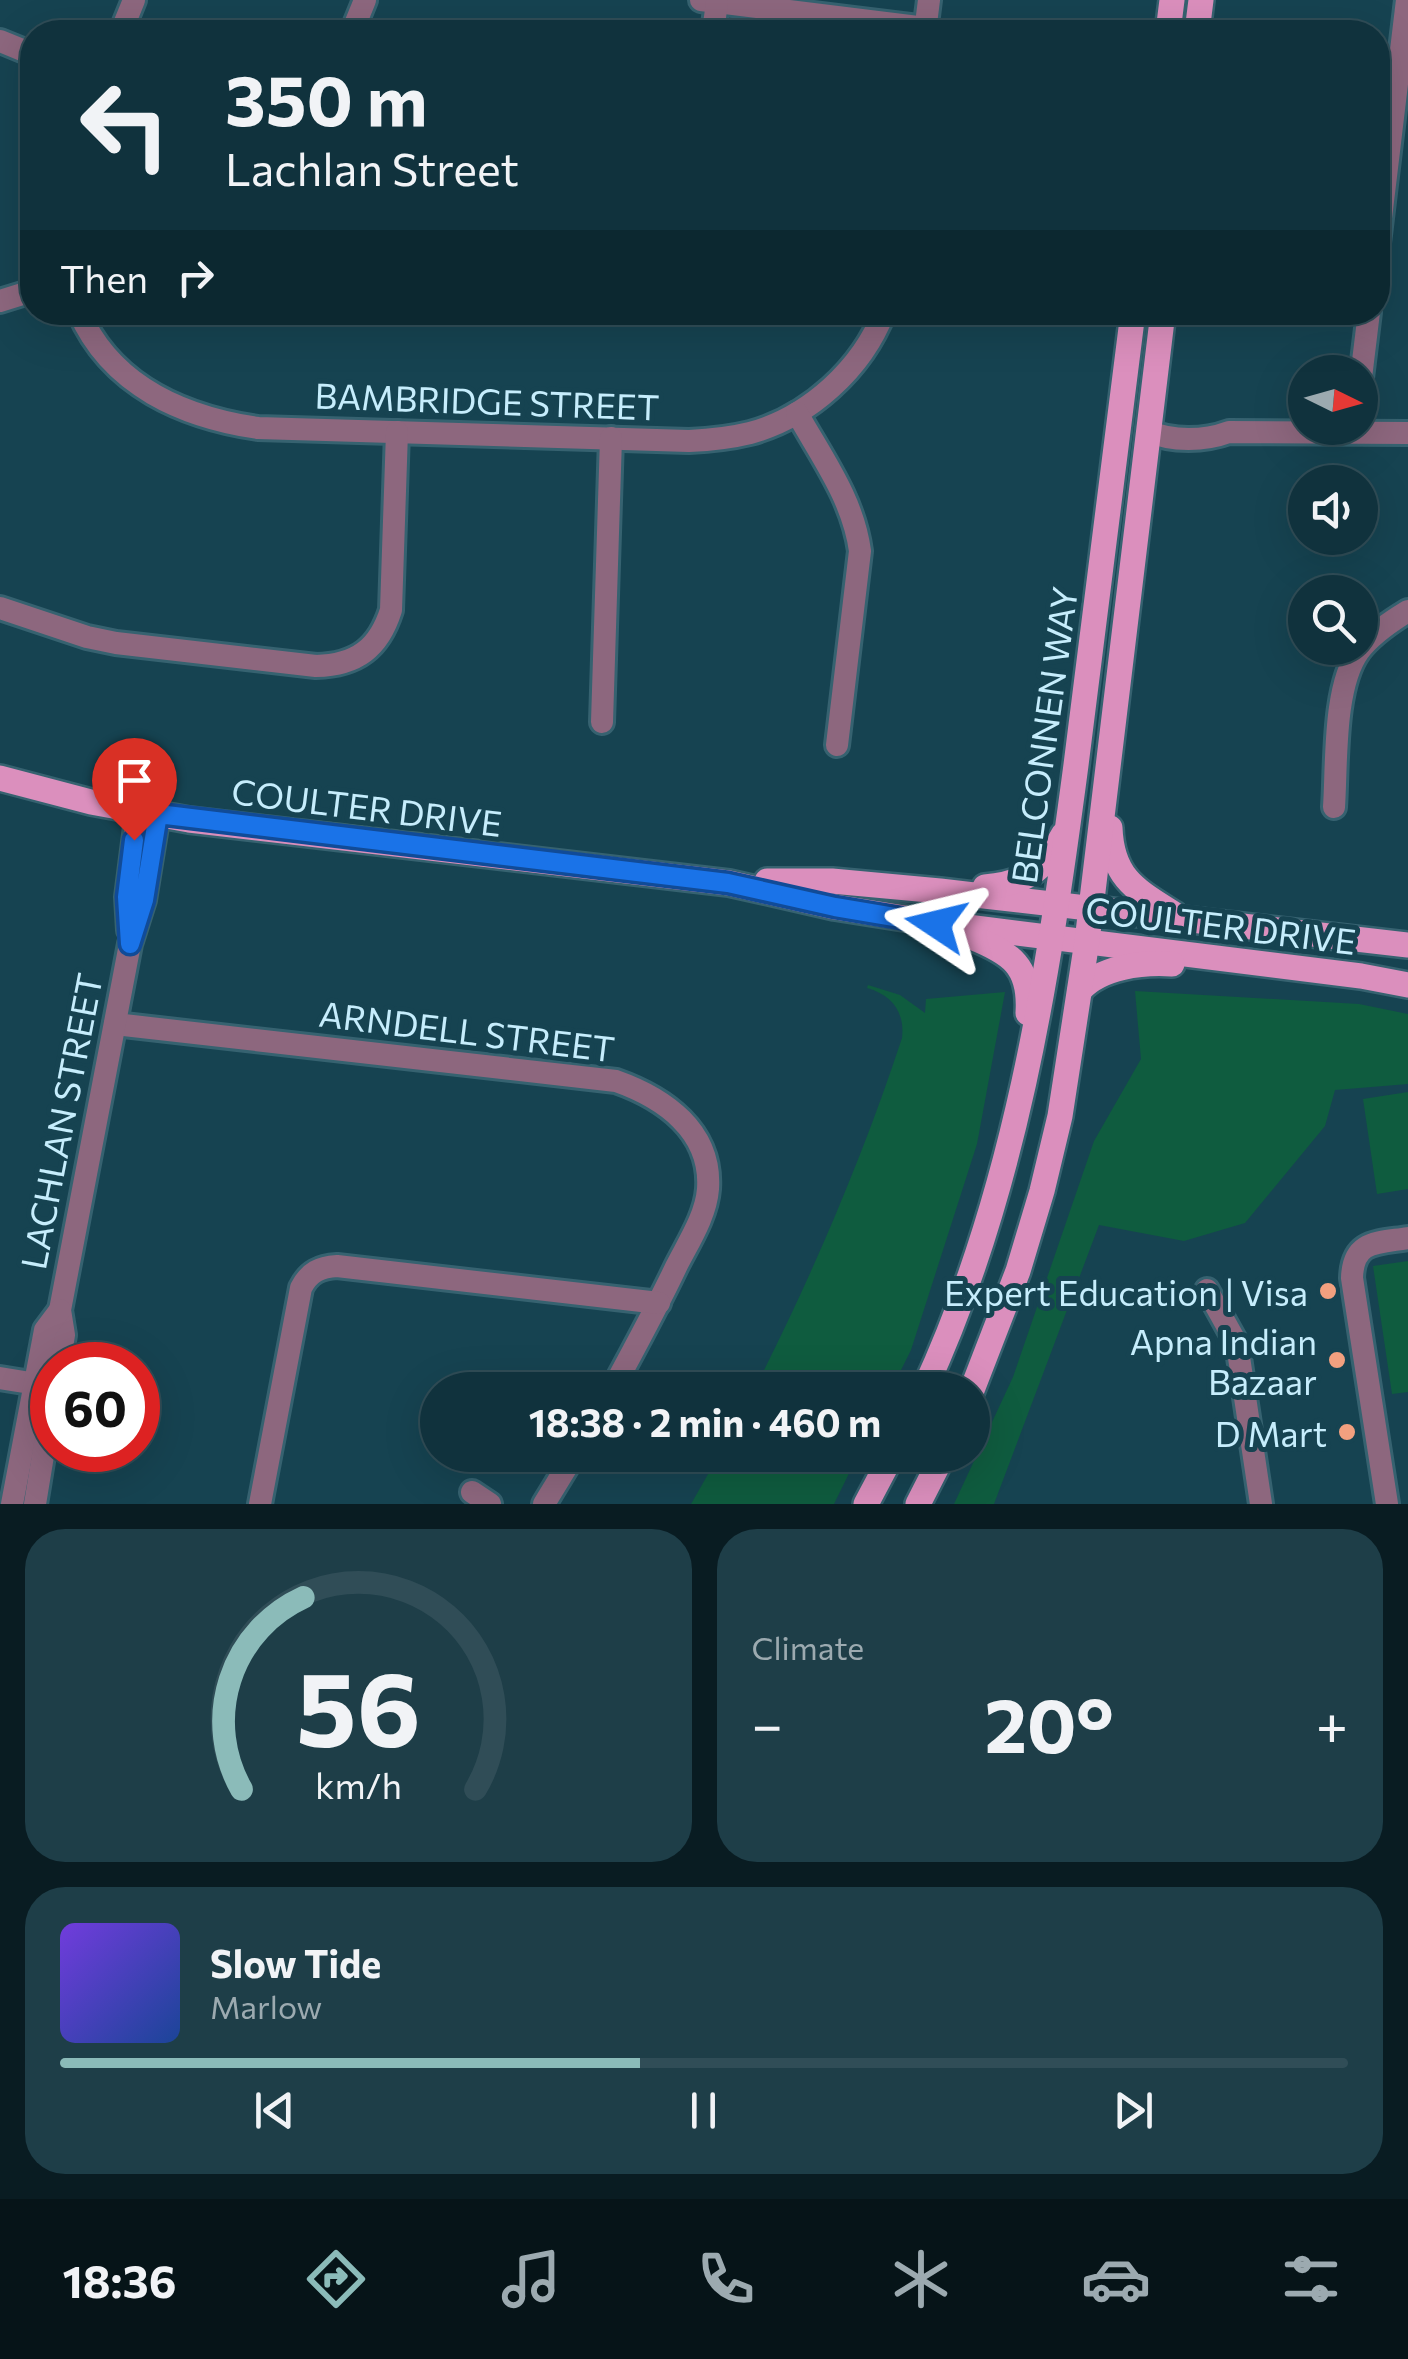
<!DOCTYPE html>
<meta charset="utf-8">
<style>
:root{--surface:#10323d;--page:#1e3e48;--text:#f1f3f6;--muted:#9caab0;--line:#304d57;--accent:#8bbbb9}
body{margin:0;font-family:Commissioner,sans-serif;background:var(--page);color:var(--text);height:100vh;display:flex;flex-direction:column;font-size:38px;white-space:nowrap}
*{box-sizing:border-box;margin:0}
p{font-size:32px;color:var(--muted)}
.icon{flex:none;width:55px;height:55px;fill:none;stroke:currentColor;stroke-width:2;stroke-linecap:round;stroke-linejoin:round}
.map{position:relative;height:1504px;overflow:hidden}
.details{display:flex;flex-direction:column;gap:25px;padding:25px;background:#091c22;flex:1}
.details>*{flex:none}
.hud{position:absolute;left:20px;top:20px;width:1370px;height:305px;border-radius:40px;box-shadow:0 10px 40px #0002,0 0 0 2px var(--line);background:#10323d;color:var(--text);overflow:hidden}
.needle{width:65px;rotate:95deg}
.tools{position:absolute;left:1288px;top:355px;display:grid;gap:20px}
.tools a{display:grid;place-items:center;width:90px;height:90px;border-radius:50%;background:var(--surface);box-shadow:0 10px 40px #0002,0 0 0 2px var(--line);font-size:50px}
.speed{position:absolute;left:30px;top:1342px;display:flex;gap:20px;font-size:50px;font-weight:700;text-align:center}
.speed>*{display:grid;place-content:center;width:130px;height:130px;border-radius:50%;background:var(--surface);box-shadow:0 10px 40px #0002,0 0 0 2px var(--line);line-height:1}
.speed .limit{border:15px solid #d22;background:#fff;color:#111}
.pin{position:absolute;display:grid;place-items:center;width:85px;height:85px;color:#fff;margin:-102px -42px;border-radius:50% 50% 50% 0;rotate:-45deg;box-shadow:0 0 10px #0007}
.pin .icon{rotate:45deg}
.me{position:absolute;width:110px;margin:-55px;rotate:280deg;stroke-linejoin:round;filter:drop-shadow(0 0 8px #0008)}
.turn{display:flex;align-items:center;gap:35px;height:210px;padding:0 40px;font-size:45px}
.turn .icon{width:130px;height:130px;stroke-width:2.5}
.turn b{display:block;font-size:70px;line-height:85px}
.then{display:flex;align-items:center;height:95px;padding:0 40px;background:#0003;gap:20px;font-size:38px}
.big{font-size:75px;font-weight:700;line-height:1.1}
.details .widget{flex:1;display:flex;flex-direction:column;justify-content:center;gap:15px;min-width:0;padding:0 35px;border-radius:40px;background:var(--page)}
.details .dial{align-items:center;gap:0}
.dial svg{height:260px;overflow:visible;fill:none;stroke:var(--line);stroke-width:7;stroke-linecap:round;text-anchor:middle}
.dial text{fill:var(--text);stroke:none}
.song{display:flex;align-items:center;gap:30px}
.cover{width:120px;height:120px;border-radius:15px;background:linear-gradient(135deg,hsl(260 70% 55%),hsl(220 70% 35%))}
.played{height:10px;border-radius:5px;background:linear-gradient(90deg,var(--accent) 45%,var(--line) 45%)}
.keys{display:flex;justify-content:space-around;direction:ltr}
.heat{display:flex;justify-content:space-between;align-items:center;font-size:55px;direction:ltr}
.details .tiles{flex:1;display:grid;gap:25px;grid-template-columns:1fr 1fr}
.widget:last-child{grid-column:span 2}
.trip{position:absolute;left:420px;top:1372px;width:570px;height:100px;border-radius:50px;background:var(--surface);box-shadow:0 10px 40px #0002,0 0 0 2px var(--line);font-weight:700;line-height:100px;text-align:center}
.menu{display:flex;height:160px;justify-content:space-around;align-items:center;background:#061418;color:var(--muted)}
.menu .icon{width:70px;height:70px}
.menu .selected{color:var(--accent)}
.menu b{font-size:45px;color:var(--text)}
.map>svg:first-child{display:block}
</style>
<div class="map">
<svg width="1408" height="1504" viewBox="0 0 1408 1504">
<rect width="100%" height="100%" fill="#164351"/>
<g fill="#0f5c3f">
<path d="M868,985L900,995L925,1013L926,999L1005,992L977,1144L911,1350L891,1390H754C812,1276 862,1159 902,1038C905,1012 892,995 867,988Z"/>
<path d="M1135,991L1359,1004L1408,1014V1084L1335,1090L1325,1126L1245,1223L1184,1241L1099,1225L994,1504H954L1013,1377L1094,1141L1141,1059Z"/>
<path d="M1408,1092V1189L1377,1194L1363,1099Z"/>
<path d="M1408,1261V1392L1392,1394L1373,1266Z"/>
<path d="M719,1455H858L834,1504H691Z"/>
</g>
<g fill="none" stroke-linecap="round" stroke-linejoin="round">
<defs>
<g id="minor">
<path d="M701,0L926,28"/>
<path d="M121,32L134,0"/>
<path d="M352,32L365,0"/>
<path d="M713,32L717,2"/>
<path d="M925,32L929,0"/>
<path d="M0,41L32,54"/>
<path d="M1378,243L1407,0"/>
<path d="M0,301L32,291"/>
<path d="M79,312C111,386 184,417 258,428L689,441C710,440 730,438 750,433C809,417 862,369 884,312"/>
<path d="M1360,386L1369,312"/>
<path d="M797,413C822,458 853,499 860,551L837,745"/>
<path d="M1148,431C1172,442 1205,441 1229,432L1408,433"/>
<path d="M0,608L87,637L116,643L316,666C357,665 379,648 391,610L397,432"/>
<path d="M602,722L611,438"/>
<path d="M1334,807C1337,763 1333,687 1359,651C1372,634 1390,622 1408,611"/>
<path d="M129,930L127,897L138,811"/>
<path d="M115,1024L616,1081C664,1098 712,1131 708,1189C706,1216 688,1243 676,1267C656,1309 634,1349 612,1390"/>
<path d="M1207,1290L1237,1344L1261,1504"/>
<path d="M59,1365L64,1335L60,1310L130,944L144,900L158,814"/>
<path d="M0,1378L49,1386"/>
<path d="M472,1492L490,1504"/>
<path d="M12,1504L45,1330L60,1310"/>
<path d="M35,1504L52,1401"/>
<path d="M260,1504L301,1288C309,1272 320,1267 337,1266L659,1303"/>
<path d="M544,1504L574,1455"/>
<path d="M1387,1504L1352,1278C1353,1240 1377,1243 1408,1238"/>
</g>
<g id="major">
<path d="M1168,32L1172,0"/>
<path d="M1197,32L1201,0"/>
<path d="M0,778L91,802L189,820L729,883L835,907L936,923L1361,976L1408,985"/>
<path d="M1110,828C1112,878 1136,890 1174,914"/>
<path d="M767,881H832L940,891L1408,945"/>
<path d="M985,887C1025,883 1044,871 1063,835"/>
<path d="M971,937C1011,953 1031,966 1028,1013"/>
<path d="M1080,990C1101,967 1142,962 1172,964"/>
<path d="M924,1390C1015,1194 1048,977 1076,765C1095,614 1114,463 1133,312"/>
<path d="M972,1390L1018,1271L1042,1191L1060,1116L1087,941L1163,312"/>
<path d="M866,1504L892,1455"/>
<path d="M918,1504L943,1455"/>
</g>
</defs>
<use href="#minor" stroke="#366270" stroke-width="28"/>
<use href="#major" stroke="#366270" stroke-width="30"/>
<use href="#minor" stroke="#8d677e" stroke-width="22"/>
<use href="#major" stroke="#db8fbd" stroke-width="25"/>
</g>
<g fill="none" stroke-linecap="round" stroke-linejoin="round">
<defs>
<path id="route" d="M134,840L127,897L130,944L144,900L158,814L728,883L835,907L936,924"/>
</defs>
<use href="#route" stroke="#114b97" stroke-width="25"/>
<use href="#route" stroke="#1a73e8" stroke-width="18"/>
</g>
<g fill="#f2a07f" stroke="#164351" stroke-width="4">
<circle cx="1328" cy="1291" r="10"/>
<circle cx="1337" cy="1360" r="10"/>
<circle cx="1347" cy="1432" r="10"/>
</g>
<g text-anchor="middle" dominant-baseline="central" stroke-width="10" stroke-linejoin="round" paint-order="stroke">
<g font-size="35" fill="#c6edfc" stroke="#164351">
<text transform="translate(487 400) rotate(2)">BAMBRIDGE STREET</text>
<text transform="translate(1043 735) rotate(-82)">BELCONNEN WAY</text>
<text transform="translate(367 806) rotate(7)">COULTER DRIVE</text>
<text transform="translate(1221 924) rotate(7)">COULTER DRIVE</text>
<text transform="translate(467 1030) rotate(7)">ARNDELL STREET</text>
<text transform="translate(60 1121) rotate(-79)">LACHLAN STREET</text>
</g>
<g font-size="35" fill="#c6edfc" stroke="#164351" text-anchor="end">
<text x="1308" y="1291">Expert Education | Visa</text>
<text x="1317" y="1340">Apna Indian<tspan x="1317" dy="40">Bazaar</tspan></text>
<text x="1327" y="1432">D Mart</text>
</g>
</g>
</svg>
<div class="tools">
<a><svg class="needle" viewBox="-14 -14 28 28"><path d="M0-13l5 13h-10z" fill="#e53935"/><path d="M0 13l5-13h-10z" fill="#9caab0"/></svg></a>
<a><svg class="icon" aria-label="sound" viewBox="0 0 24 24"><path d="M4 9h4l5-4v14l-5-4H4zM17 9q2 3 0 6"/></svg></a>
<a><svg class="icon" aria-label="search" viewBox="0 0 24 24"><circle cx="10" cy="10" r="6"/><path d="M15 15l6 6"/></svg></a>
</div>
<div class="speed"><div class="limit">60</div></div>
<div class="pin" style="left:134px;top:840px;background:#d93025"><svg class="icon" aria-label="arrive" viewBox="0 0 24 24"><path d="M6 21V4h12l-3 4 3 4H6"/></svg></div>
<svg class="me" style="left:936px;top:924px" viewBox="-20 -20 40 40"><path d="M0-17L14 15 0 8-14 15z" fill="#1a73e8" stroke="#fff" stroke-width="4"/></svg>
<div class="trip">18:38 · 2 min · 460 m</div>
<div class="hud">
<div class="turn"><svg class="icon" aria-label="left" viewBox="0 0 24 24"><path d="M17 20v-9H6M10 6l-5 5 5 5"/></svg><div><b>350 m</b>Lachlan Street</div></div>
<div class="then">Then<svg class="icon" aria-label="right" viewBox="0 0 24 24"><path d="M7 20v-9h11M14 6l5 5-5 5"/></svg></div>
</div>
</div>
<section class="details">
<div class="tiles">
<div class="widget dial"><svg viewBox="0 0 100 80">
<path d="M14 69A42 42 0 1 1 86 69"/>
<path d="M14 69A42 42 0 0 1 33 10" stroke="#8bbbb9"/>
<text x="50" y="56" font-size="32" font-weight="700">56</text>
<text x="50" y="72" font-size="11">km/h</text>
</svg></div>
<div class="widget"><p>Climate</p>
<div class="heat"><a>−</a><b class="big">20°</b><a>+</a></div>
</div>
<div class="widget">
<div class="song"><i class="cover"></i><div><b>Slow Tide</b><p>Marlow</p></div></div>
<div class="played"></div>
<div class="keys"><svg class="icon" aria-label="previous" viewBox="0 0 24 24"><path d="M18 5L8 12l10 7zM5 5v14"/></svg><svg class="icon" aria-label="pause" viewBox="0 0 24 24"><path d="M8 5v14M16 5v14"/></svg><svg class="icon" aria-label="next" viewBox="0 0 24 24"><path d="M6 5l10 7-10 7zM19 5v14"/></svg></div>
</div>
</div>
</section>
<nav class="menu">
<b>18:36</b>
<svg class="icon selected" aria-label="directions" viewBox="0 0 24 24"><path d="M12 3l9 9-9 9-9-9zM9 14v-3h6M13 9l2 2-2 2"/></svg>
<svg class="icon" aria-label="music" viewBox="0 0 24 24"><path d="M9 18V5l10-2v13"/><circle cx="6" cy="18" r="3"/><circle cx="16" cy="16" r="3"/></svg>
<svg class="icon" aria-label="phone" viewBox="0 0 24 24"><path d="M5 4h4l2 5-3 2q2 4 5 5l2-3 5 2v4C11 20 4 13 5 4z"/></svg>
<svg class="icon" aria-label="climate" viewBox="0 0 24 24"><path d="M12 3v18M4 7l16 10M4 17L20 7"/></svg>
<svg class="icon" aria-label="car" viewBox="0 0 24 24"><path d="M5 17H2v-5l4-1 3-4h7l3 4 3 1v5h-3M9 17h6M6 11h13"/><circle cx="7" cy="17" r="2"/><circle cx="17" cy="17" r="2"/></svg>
<svg class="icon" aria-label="filters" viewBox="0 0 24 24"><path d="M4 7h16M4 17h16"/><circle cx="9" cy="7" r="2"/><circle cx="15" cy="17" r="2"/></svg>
</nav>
